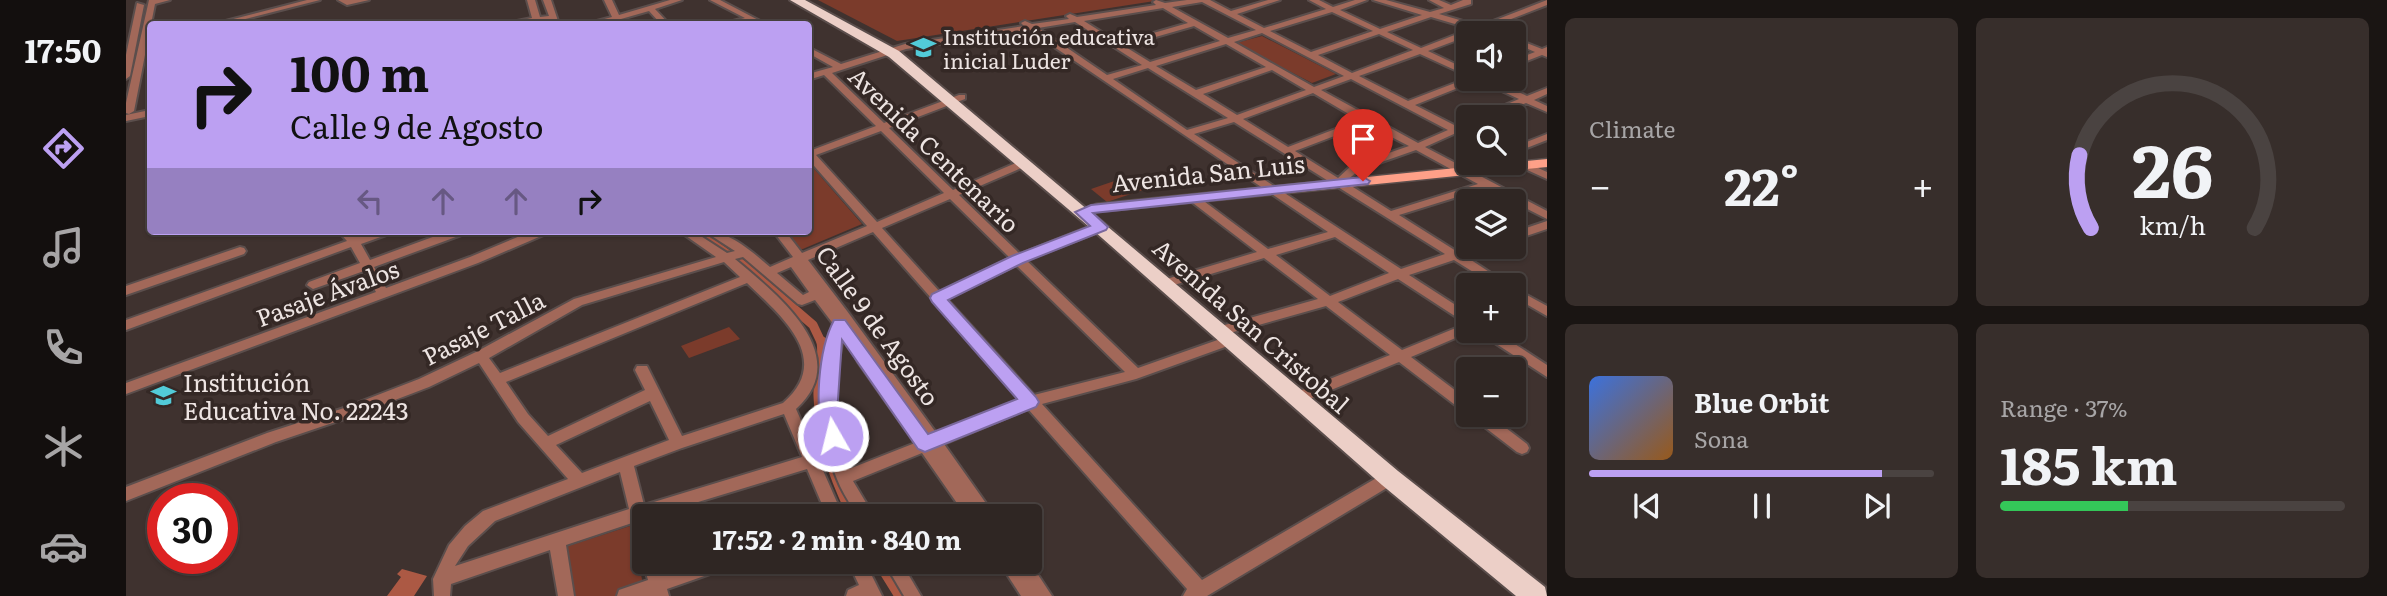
<!DOCTYPE html>
<meta charset="utf-8">
<style>
:root{--surface:#2f2623;--page:#372e2b;--text:#f1f3f6;--muted:#a7a5a6;--line:#4a4341;--accent:#bca0f2}
body{margin:0;font-family:Literata,serif;background:var(--page);color:var(--text);height:100vh;display:flex;flex-direction:column;font-size:26px;white-space:nowrap}
*{box-sizing:border-box;margin:0}
p{font-size:23px;color:var(--muted)}
.icon{flex:none;width:38px;height:38px;fill:none;stroke:currentColor;stroke-width:2;stroke-linecap:round;stroke-linejoin:round}
.map{position:relative;flex:1;overflow:hidden}
.details{display:flex;flex-direction:column;gap:18px;padding:18px;background:#1a1513;width:840px}
.details>*{flex:none}
.hud{position:absolute;left:21px;top:21px;width:665px;height:214px;border-radius:7px;box-shadow:0 2px 5px #0004,0 0 0 2px var(--line);background:#bca0f2;color:#111;overflow:hidden}
.controls{position:absolute;left:1330px;top:21px;display:grid;gap:14px}
.controls a{display:grid;place-items:center;width:70px;height:70px;border-radius:7px;background:var(--surface);box-shadow:0 2px 5px #0004,0 0 0 2px var(--line);font-size:35px}
.speed{position:absolute;left:21px;top:483px;display:flex;gap:14px;font-size:35px;font-weight:700;text-align:center}
.speed>*{display:grid;place-content:center;width:91px;height:91px;border-radius:50%;background:var(--surface);box-shadow:0 2px 5px #0004,0 0 0 2px var(--line);line-height:1}
.speed .limit{border:10px solid #d22;background:#fff;color:#111}
.pin{position:absolute;display:grid;place-items:center;width:60px;height:60px;color:#fff;margin:-72px -30px;border-radius:50% 50% 50% 0;rotate:-45deg;box-shadow:0 0 7px #0007}
.pin .icon{rotate:45deg}
.me{position:absolute;width:77px;margin:-38px;rotate:352deg;stroke-linejoin:round;filter:drop-shadow(0 0 5px #0008)}
.turn{display:flex;align-items:center;gap:24px;height:147px;padding:0 28px;font-size:32px}
.turn .icon{width:91px;height:91px;stroke-width:2.5}
.turn b{display:block;font-size:49px;line-height:60px}
.lanes{display:flex;align-items:center;height:66px;padding:0 28px;background:#0003;justify-content:center;gap:35px;direction:ltr}
.lanes .off{opacity:.35}
.big{font-size:52px;font-weight:700;line-height:1.1}
.details .tile{flex:1;display:flex;flex-direction:column;justify-content:center;gap:10px;min-width:0;padding:0 24px;border-radius:10px;background:var(--page)}
.details .dial{align-items:center;gap:0}
.dial svg{height:182px;overflow:visible;fill:none;stroke:var(--line);stroke-width:7;stroke-linecap:round;text-anchor:middle}
.dial text{fill:var(--text);stroke:none}
.song{display:flex;align-items:center;gap:21px}
.cover{width:84px;height:84px;border-radius:10px;background:linear-gradient(135deg,hsl(220 70% 55%),hsl(30 70% 35%))}
.played{height:7px;border-radius:4px;background:linear-gradient(90deg,var(--accent) 85%,var(--line) 85%)}
.keys{display:flex;justify-content:space-around;direction:ltr}
.heat{display:flex;justify-content:space-between;align-items:center;font-size:38px;direction:ltr}
.charge{height:10px;border-radius:5px;background:linear-gradient(90deg,#34c759 37%,var(--line) 0)}
.details .tiles{flex:1;display:grid;gap:18px;grid-template-columns:repeat(2,1fr)}
.trip{position:absolute;left:506px;top:504px;width:410px;height:70px;border-radius:7px;background:var(--surface);box-shadow:0 2px 5px #0004,0 0 0 2px var(--line);font-weight:700;line-height:70px;text-align:center}
main{display:flex;flex:1;min-height:0}
.tab-bar{display:flex;flex-direction:column;width:126px;justify-content:space-around;align-items:center;background:#130f0e;color:var(--muted)}
.tab-bar .icon{width:49px;height:49px}
.tab-bar .active{color:var(--accent)}
.tab-bar b{font-size:32px;color:var(--text)}
.map>svg:first-child{display:block}
</style>
<main>
<nav class="tab-bar">
<b>17:50</b>
<svg class="icon active" aria-label="directions" viewBox="0 0 24 24"><path d="M12 3l9 9-9 9-9-9zM9 14v-3h6M13 9l2 2-2 2"/></svg>
<svg class="icon" aria-label="music" viewBox="0 0 24 24"><path d="M9 18V5l10-2v13"/><circle cx="6" cy="18" r="3"/><circle cx="16" cy="16" r="3"/></svg>
<svg class="icon" aria-label="phone" viewBox="0 0 24 24"><path d="M5 4h4l2 5-3 2q2 4 5 5l2-3 5 2v4C11 20 4 13 5 4z"/></svg>
<svg class="icon" aria-label="climate" viewBox="0 0 24 24"><path d="M12 3v18M4 7l16 10M4 17L20 7"/></svg>
<svg class="icon" aria-label="car" viewBox="0 0 24 24"><path d="M5 17H2v-5l4-1 3-4h7l3 4 3 1v5h-3M9 17h6M6 11h13"/><circle cx="7" cy="17" r="2"/><circle cx="17" cy="17" r="2"/></svg>
</nav>
<div class="map">
<svg width="1421" height="596" viewBox="0 0 1421 596">
<rect width="100%" height="100%" fill="#3f322f"/>
<g fill="#7b3b2b">
<path d="M692,0H1035L771,41Z"/>
<path d="M1136,36L1210,74L1186,83L1110,43Z"/>
<path d="M683,163L736,224L672,251L657,231H682Z"/>
<path d="M1000,177L1017,190L981,202L965,189Z"/>
<path d="M603,327L614,339L563,358L555,346Z"/>
<path d="M504,526L518,588L493,596H443L436,548Z"/>
</g>
<path fill="#ac5944" d="M276,569L301,576L288,596H261L275,577L271,574Z"/>
<g fill="none" stroke-linecap="round" stroke-linejoin="round">
<path stroke="#ac5944" stroke-width="9" d="M569,231L617,265L687,325L696,344"/>
<g stroke="#ac5944" stroke-width="11">
<path d="M696,342C699,358 692,379 693,396C694,439 709,477 727,516"/>
<path d="M753,562L774,596"/>
</g>
<defs>
<g id="minor">
<path d="M23,0H44L29,4L8,111L3,114L0,113V103Z"/>
<path d="M181,0H194L100,24H88Z"/>
<path d="M212,0H243L221,5Z"/>
<path d="M401,0H409L414,17L423,16L417,0H425L433,24H427L425,20L415,22L416,24H385L386,22L406,18Z"/>
<path d="M478,0H486L493,15L544,0H556L529,9L543,24H535L523,11L495,19L497,24H489L488,21L477,24H466L467,22L486,17Z"/>
<path d="M584,0H594L640,24H631L625,22L602,24L603,22L619,18Z"/>
<path d="M1030,0L1039,3L1061,0H1084L1105,11L1142,0H1154L1111,14L1138,28L1200,9L1183,0H1193L1207,7L1229,0H1241L1214,10L1254,29L1296,15L1247,0H1260L1304,12L1318,8L1303,0H1313L1325,5L1337,0H1345V4L1313,14L1354,26L1421,0V5L1362,28L1375,33L1353,31L1305,17L1261,32L1295,48L1339,31H1345L1346,33H1342V36L1302,51L1342,70V76L1294,54L1233,76L1282,101L1342,78L1363,79L1401,96L1421,88V94L1408,100L1421,106V112L1400,103L1366,117H1353L1355,115L1393,99L1352,80L1289,105L1330,126L1342,121V127L1337,130L1342,132V139L1330,133L1299,147L1421,211V219L1360,188L1273,215L1330,251L1343,247H1360L1358,250L1339,256L1383,285H1368L1328,260L1283,275L1342,313V331H1346L1285,357L1342,400V413L1337,411L1273,362L1176,402L1171,403L1166,402L1164,398L1166,394L1264,355L1200,306L1093,336L1088,334L1087,331L1088,328L1192,299L1138,258L1038,288L1034,287L1032,284L1034,281L1131,252L1063,200L1062,198L1063,196H1071L1142,249L1202,232L903,30L780,49L706,73L758,123L833,95H839V99L763,128L827,190L892,162H900V166L833,195L894,254L970,224H978L980,227L978,230L900,260L1012,368L1100,337H1110L1111,340L1110,343L1010,379L916,404L1076,580L1259,473L1264,471L1269,473L1272,478L1269,483L1081,596H1057L1061,589L902,409L818,444L869,516H840L796,453L727,481L748,516H732C724,504 716,492 711,479C691,430 692,374 708,325L689,300L676,305L672,304L617,257L609,259C649,293 730,355 670,409L717,516H701L681,469L526,516H518V545L512,543L506,523L440,545L448,596H432L424,550L325,584L324,596H308L307,579L323,545L339,526L357,511L442,479L392,422L353,363L303,387L227,416L150,442L0,501V487L141,433L218,408L293,379L350,352L448,299L590,257L553,231H567L601,253L609,251L578,231C604,231 625,251 644,267L667,257L647,231H659L676,253L741,226L682,159V149L686,150L750,126L698,75L682,80V74L707,67L682,53V47L715,64L779,44L898,26L895,23L899,21L906,24L943,19L940,16L944,14L951,17L1030,5L1027,2ZM1076,2L1130,30L1102,38L1046,7ZM1037,8L1062,23L993,43L958,21ZM1206,12L1247,31L1185,52L1144,31ZM949,22L1016,65L981,75L912,28ZM1068,26L1094,41L1024,62L998,46ZM1136,33L1218,76L1188,87L1108,42ZM1253,34L1287,50L1226,73L1192,55ZM1100,44L1140,67L1070,90L1030,66ZM1022,68L1102,118L1061,130L987,79ZM1146,70L1180,90L1111,115L1077,94ZM1225,79L1322,130L1292,143L1195,90ZM1187,93L1233,120L1162,147L1117,119ZM1108,122L1319,254L1275,269L1068,134ZM1240,124L1283,146L1225,166L1212,178L1169,151ZM755,131L818,193L751,222L690,155ZM1290,150L1352,184L1265,211L1219,182L1233,170ZM824,199L884,258L814,292L756,228ZM747,232L895,400L811,434L721,311L682,260ZM1209,237L1263,273L1204,296L1150,255ZM598,262L614,277L374,373L363,358L456,305ZM890,265L999,372L908,395L821,299ZM665,267L683,292L677,295L651,273ZM1272,279L1338,322L1342,323L1276,350L1212,302ZM621,283C655,316 708,359 657,403L556,436L521,366H511L509,370L519,390L422,436L402,414L380,382ZM724,333L738,353L732,354L730,358L732,362L789,443L723,469C708,426 708,382 717,338V335ZM524,401L543,440L456,473L430,445ZM658,414L676,457L518,505L508,466L556,448ZM494,472L503,509L329,566L342,546L369,521Z"/>
<path d="M11,3L18,5L4,76L0,79V55Z"/>
<path d="M1388,38L1416,49L1421,47V57L1416,55L1388,66V60L1409,52L1388,43Z"/>
<path d="M24,110V116L0,121V115Z"/>
<path d="M1421,134V140L1388,153V147Z"/>
<path d="M1388,157L1421,172V179L1386,163H1388Z"/>
<path d="M1421,221V229L1388,240V232Z"/>
<path d="M149,231H165L163,234L150,235Z"/>
<path d="M212,231H224L230,237L248,231H265L263,234L235,244L244,260L323,231H340L338,234L248,267L260,288L344,257L406,231H422L420,234L352,263L0,394V383L250,292L238,271L187,289L181,285L183,282L234,263L225,247L0,330V320L221,241Z"/>
<path d="M114,247L118,248L120,251L118,254L0,295V286Z"/>
<path d="M1388,288L1421,306V316L1388,297Z"/>
<path d="M1354,331H1369L1421,365V377L1355,334Z"/>
<path d="M1346,415H1363L1401,444L1403,448L1401,452L1396,454L1391,452L1348,419Z"/>
<path d="M518,559V562H533L537,575L576,562H606L604,567L541,589L543,596H491L493,590L522,580L517,562Z"/>
<path d="M903,561L926,596H895L873,562Z"/>
<path d="M722,562H739L756,596H720L722,590L733,585Z"/>
<path d="M758,562H775L795,596H778Z"/>
</g>
<path id="major" d="M1421,159V167L970,212L963,208L970,204Z"/>
<path id="highway" d="M664,0H679L773,51L1272,471L1419,587L1421,596H1390L1256,485L968,231L763,57Z"/>
</defs>
<use href="#minor" stroke="#5b4e4c" stroke-width="4"/>
<use href="#major" stroke="#5b4e4c" stroke-width="3"/>
<use href="#highway" stroke="#5b4e4c" stroke-width="4"/>
<use href="#minor" fill="#a26859" fill-rule="evenodd"/>
<use href="#major" fill="#fea088" fill-rule="evenodd"/>
<use href="#highway" fill="#eccfc7" fill-rule="evenodd"/>
</g>
<path fill="#bca0f2" stroke="#7a689d" stroke-width="2" d="M1237,177L1244,181L1242,184L967,213L982,227L980,230L897,263L822,300L910,397L913,402L910,407L799,452L792,449L716,340L711,414L717,436L714,441L707,444L701,441C686,412 693,348 708,320H719L802,434L891,399L806,302L804,298L806,294L886,256L964,226L949,212L965,205Z"/>
<defs>
<symbol id="school-bare" viewBox="-9 -9 18 18"><path d="M0-5L7-2L0 1L-7-2ZM-4 1L0 2.5L4 1V4Q0 6-4 4Z" fill="#52cbd8" stroke="#342825" stroke-width="2.5" paint-order="stroke"/></symbol>
</defs>
<g fill-rule="evenodd">
<use href="#school-bare" x="780" y="30" width="35" height="35"/>
<use href="#school-bare" x="20" y="378" width="35" height="35"/>
</g>
<g text-anchor="middle" dominant-baseline="central" stroke-width="7" stroke-linejoin="round" paint-order="stroke">
<g font-size="21" fill="#ede4e2" stroke="#342825" text-anchor="start">
<text x="817" y="35">Institución educativa<tspan x="817" dy="24">inicial Luder</tspan></text>
</g>
<g font-size="24" fill="#ede4e2" stroke="#342825">
<text transform="translate(809 149) rotate(44)">Avenida Centenario</text>
<text transform="translate(1082 172) rotate(-6)">Avenida San Luis</text>
<text transform="translate(201 292) rotate(-20)">Pasaje Ávalos</text>
<text transform="translate(753 325) rotate(54)">Calle 9 de Agosto</text>
<text transform="translate(1126 325) rotate(41)">Avenida San Cristobal</text>
<text transform="translate(357 327) rotate(-27)">Pasaje Talla</text>
</g>
<g font-size="24" fill="#ede4e2" stroke="#342825" text-anchor="start">
<text x="57" y="381">Institución<tspan x="57" dy="28">Educativa No. 22243</tspan></text>
</g>
</g>
</svg>
<div class="controls">
<a><svg class="icon" aria-label="sound" viewBox="0 0 24 24"><path d="M4 9h4l5-4v14l-5-4H4zM17 9q2 3 0 6"/></svg></a>
<a><svg class="icon" aria-label="search" viewBox="0 0 24 24"><circle cx="10" cy="10" r="6"/><path d="M15 15l6 6"/></svg></a>
<a><svg class="icon" aria-label="layers" viewBox="0 0 24 24"><path d="M12 4l9 5-9 5-9-5zM3 14l9 5 9-5"/></svg></a>
<a>+</a>
<a>−</a>
</div>
<div class="speed"><div class="limit">30</div></div>
<div class="pin" style="left:1237px;top:181px;background:#d93025"><svg class="icon" aria-label="arrive" viewBox="0 0 24 24"><path d="M6 21V4h12l-3 4 3 4H6"/></svg></div>
<svg class="me" style="left:707px;top:436px" viewBox="-20 -20 40 40"><circle r="17" fill="#bca0f2" stroke="#fff" stroke-width="3"/><path d="M0-11L8 9 0 5-8 9z" fill="#fff"/></svg>
<div class="trip">17:52 · 2 min · 840 m</div>
<div class="hud">
<div class="turn"><svg class="icon" aria-label="right" viewBox="0 0 24 24"><path d="M7 20v-9h11M14 6l5 5-5 5"/></svg><div><b>100 m</b>Calle 9 de Agosto</div></div>
<div class="lanes"><svg class="icon off" aria-label="left" viewBox="0 0 24 24"><path d="M17 20v-9H6M10 6l-5 5 5 5"/></svg><svg class="icon off" aria-label="ahead" viewBox="0 0 24 24"><path d="M12 20V5M6 11l6-6 6 6"/></svg><svg class="icon off" aria-label="ahead" viewBox="0 0 24 24"><path d="M12 20V5M6 11l6-6 6 6"/></svg><svg class="icon" aria-label="right" viewBox="0 0 24 24"><path d="M7 20v-9h11M14 6l5 5-5 5"/></svg></div>
</div>
</div>
<section class="details">
<div class="tiles">
<div class="tile"><p>Climate</p>
<div class="heat"><a>−</a><b class="big">22°</b><a>+</a></div>
</div>
<div class="tile dial"><svg viewBox="0 0 100 80">
<path d="M14 69A42 42 0 1 1 86 69"/>
<path d="M14 69A42 42 0 0 1 9 37" stroke="#bca0f2"/>
<text x="50" y="56" font-size="32" font-weight="700">26</text>
<text x="50" y="72" font-size="11">km/h</text>
</svg></div>
<div class="tile">
<div class="song"><i class="cover"></i><div><b>Blue Orbit</b><p>Sona</p></div></div>
<div class="played"></div>
<div class="keys"><svg class="icon" aria-label="previous" viewBox="0 0 24 24"><path d="M18 5L8 12l10 7zM5 5v14"/></svg><svg class="icon" aria-label="pause" viewBox="0 0 24 24"><path d="M8 5v14M16 5v14"/></svg><svg class="icon" aria-label="next" viewBox="0 0 24 24"><path d="M6 5l10 7-10 7zM19 5v14"/></svg></div>
</div>
<div class="tile"><p>Range · 37%</p><b class="big">185 km</b><div class="charge"></div></div>
</div>
</section>
</main>
